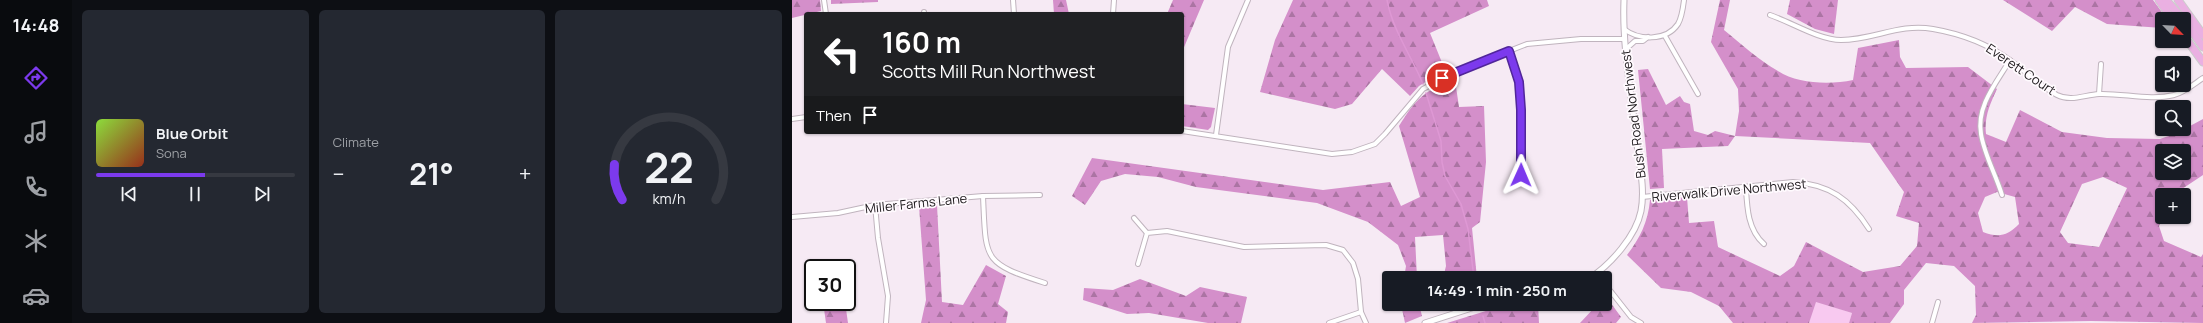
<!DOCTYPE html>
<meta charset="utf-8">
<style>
:root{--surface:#171b24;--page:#242831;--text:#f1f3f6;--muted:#9ea1a6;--line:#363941;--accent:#7c3aed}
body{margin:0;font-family:Manrope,sans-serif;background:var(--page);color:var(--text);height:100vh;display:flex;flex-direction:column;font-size:15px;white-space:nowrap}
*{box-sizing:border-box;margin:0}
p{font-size:13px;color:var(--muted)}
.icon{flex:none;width:22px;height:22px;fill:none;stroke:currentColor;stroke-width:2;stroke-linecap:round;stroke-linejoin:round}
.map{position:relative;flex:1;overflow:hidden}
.panel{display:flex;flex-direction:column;gap:10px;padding:10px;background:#0d0f14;width:720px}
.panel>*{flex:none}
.hud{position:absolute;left:12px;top:12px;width:380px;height:122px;border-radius:4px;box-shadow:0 1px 3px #0004;background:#202124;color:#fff;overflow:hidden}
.needle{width:26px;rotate:115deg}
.tools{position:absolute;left:1363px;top:12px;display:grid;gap:8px}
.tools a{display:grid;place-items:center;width:36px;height:36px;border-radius:4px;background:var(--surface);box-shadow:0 1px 3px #0004;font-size:20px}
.speed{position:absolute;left:12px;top:259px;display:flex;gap:8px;font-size:20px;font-weight:700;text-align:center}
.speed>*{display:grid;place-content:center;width:52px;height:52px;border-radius:50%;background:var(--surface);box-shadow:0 1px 3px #0004;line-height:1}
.speed .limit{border:2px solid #111;border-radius:6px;background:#fff;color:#111}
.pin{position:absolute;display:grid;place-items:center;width:34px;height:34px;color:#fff;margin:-17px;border:2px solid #fff;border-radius:50%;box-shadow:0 1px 4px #0007}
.me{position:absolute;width:44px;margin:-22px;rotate:1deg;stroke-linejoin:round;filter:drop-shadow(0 0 3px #0008)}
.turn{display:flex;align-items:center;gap:14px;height:84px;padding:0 12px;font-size:18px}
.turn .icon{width:52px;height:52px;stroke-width:2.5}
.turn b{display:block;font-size:28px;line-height:34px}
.then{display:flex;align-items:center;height:38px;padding:0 12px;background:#0003;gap:8px;font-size:15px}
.big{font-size:30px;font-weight:700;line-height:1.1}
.panel .widget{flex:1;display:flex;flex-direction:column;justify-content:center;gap:6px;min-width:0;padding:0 14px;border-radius:6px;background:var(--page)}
.panel .dial{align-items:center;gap:0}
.dial svg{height:104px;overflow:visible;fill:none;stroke:var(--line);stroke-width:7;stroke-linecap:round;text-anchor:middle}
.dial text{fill:var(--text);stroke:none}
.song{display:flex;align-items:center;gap:12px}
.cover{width:48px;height:48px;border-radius:6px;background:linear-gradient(135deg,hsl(90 70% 55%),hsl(10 70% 35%))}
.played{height:4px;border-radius:2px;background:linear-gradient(90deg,var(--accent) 55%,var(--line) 55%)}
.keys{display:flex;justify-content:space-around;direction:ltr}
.heat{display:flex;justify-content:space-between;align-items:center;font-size:22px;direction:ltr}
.panel .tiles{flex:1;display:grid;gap:10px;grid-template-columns:repeat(3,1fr)}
.trip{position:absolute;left:590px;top:271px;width:230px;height:40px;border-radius:4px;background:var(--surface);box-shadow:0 1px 3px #0004;font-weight:700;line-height:40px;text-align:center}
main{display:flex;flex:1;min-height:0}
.dock{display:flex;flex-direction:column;width:72px;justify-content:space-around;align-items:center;background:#090b0e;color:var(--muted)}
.dock .icon{width:28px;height:28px}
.dock .selected{color:var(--accent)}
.dock b{font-size:18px;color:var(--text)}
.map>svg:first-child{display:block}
</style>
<main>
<nav class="dock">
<b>14:48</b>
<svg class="icon selected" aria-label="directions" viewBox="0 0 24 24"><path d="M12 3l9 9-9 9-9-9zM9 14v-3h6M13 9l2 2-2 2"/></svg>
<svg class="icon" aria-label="music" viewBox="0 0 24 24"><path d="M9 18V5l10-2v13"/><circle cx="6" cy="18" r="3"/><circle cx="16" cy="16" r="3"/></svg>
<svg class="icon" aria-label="phone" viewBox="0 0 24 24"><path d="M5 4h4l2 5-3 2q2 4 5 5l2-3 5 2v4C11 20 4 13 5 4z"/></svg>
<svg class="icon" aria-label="climate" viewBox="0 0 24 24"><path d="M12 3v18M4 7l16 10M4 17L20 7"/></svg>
<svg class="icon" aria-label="car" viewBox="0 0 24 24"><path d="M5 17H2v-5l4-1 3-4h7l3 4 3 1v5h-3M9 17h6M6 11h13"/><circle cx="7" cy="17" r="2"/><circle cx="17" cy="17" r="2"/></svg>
</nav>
<section class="panel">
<div class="tiles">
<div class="widget">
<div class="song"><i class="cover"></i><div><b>Blue Orbit</b><p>Sona</p></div></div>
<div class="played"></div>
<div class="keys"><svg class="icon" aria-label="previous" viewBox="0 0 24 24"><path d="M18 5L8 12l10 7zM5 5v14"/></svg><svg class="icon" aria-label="pause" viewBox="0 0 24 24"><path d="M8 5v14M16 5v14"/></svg><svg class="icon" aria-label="next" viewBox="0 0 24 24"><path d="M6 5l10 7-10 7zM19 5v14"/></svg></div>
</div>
<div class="widget"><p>Climate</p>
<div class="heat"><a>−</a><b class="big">21°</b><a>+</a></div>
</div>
<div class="widget dial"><svg viewBox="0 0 100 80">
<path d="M14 69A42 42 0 1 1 86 69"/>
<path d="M14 69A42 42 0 0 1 8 42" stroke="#7c3aed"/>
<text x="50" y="56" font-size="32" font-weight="700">22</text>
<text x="50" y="72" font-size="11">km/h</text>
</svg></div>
</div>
</section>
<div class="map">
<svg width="1411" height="323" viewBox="0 0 1411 323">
<defs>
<pattern id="forest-firs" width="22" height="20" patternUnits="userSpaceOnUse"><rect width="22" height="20" fill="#d48fca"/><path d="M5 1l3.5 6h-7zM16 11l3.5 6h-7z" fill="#ab74a3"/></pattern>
</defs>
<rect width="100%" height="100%" fill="#f6eaf4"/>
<path fill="#f8c9f0" d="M1023,301L1060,313L1057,323H1017Z"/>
<g fill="url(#forest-firs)" fill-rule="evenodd">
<path d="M0,0H28L29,11L0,18Z"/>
<path d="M39,0H86V2L39,4Z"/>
<path d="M261,0H274L277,14H262Z"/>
<path d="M381,0H412L390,52V14H375Z"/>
<path d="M501,0H695L697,6L638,33L653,70L627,86L618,96L590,69L560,104L543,109L468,92L483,40Z"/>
<path d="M928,0H938L932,30C949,44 967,60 986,71C1006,84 1038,85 1061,80L1066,48L1107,40L1108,57L1114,68L1176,67L1205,89C1198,104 1192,117 1194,134L1214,142L1228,110L1270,132L1315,138L1368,139L1385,133L1411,119V175L1381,195H1370L1371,217L1367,226L1372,241L1409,257L1411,254V323L1299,321L1180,323L1184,315L1183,286L1162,266L1134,263L1112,290V304L1098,323H1057L1060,313L1024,302L1017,323H941L927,306L899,292L869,288L835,255C848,238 856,222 858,200L861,199L895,197L897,223L922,221L926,247L988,276L1002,266L1014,242L1071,272L1108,266L1125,246L1127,223L1104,216L1112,192L1078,143L943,136L936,146L870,149L872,188L858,189L846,70L856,69L874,105L888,96L892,102L898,104L902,131L916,135L923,131L943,136L947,111L946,89L919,42ZM1370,151H1392V173H1370ZM1311,177L1335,188L1307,247L1276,243L1268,232L1290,184ZM1205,192L1223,197L1227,224C1215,236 1207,238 1191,232L1186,213L1193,197Z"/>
<path d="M998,0H1046L1042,34L1023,29L995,14Z"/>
<path d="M1211,0H1361L1375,19H1370V28L1315,24L1283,7L1260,31Z"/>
<path d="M663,80L667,107L692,106L694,162L688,222L680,228L685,278H651L654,266L651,235L623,237L625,278H612L614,266L606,245L576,222L525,203L404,187L366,177L333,174L309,181L293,205L280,196L300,158L531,190L598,182L609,206L628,197L607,126C624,99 632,90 663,80Z"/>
<path d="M390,104L423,108L419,127L416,130L390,126Z"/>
<path d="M145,205L150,302L171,305L194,265L214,276L206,304L216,312L214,323H129L134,300L127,206Z"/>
<path d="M348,279L394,296L408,287L455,297L449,323H416L357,313L335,314L291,300L292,288L321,290Z"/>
<path d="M813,295L829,317L824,323H788L802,308V304H813Z"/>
<path d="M31,302H53L56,323H34Z"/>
<path d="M609,304H627L630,316L613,323Z"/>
<path d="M728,304H746L747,323H655L710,306Z"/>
</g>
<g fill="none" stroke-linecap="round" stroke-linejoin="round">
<g stroke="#de98d4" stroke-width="1.5">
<path d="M595,0C601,31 619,55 631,84"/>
<path d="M634,93L649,141L650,162L653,176L669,204L676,229L682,278"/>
<path d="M691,316L693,323"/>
</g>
<defs>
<g id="minor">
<path d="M32,0L34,14"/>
<path d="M221,0L222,14"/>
<path d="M132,12V14"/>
<path d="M321,14L322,0"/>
<path d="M978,15C999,22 1027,40 1049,40C1082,40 1107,23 1141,29C1170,34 1195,43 1219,61C1234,72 1248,86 1265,95C1279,102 1292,95 1307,94C1331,93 1358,101 1382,95C1393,92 1402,84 1411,78"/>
<path d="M832,29C846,40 874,42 886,24C890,17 891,8 892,0"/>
<path d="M873,36L906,94"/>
<path d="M834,49L843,41H851L856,37"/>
<path d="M717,51L727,82L729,110V175"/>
<path d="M1307,94L1309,64"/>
<path d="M0,119L14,117"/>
<path d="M390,131L540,154L560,152L583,144L593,134L631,89L661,73L735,44L789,39H832"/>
<path d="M424,135L436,47L456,0"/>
<path d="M954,188C955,208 956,230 972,244"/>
<path d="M1210,195C1204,175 1192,154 1189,134C1184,106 1205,82 1218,60"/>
<path d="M191,196C194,260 190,263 253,283"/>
<path d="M850,197L1001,182C1037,184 1058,199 1077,229"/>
<path d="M83,205L86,238L96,296L94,323"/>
<path d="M0,217L46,213L83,205L191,196L248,195"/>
<path d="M342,218L355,233"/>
<path d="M346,264L355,233L375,231L452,247L534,245L551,250L561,263L566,279L569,312L574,323"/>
<path d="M813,284L839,317L849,323"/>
<path d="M537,323L569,312"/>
<path d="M1140,323L1146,302"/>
</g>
<g id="tertiary">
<path d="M798,278C819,264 844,236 849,211C853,190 848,167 845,145C840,97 830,48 832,0"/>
<path d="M633,323L692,304"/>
</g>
<g id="trunk">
<path d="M1367,0L1380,19"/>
<path d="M1374,0L1391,19"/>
<path d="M1386,0L1411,35"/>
<path d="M1392,20L1411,47"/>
<path d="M1392,36L1411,62"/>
</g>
</defs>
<use href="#minor" stroke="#c0b4be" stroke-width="6"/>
<use href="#tertiary" stroke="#c0b4be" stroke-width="7"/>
<use href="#trunk" stroke="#cdcccd" stroke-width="9"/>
<use href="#minor" stroke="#fff" stroke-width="4"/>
<use href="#tertiary" stroke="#fff" stroke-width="5"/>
<use href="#trunk" stroke="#eab0e2" stroke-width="7"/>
</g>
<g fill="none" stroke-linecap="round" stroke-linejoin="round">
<defs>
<path id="route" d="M650,78L717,51L727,82L729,110V175"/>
</defs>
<use href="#route" stroke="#51269a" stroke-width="10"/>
<use href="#route" stroke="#7c3aed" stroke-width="7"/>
</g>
<g text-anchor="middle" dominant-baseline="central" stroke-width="3.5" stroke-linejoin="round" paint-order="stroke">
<g font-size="13" fill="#1c181b" stroke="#fffafe">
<text transform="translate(1229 69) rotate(34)">Everett Court</text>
<text transform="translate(841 114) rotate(-97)">Bush Road Northwest</text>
<text transform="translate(937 190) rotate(-5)">Riverwalk Drive Northwest</text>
<text transform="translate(124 203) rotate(-6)">Miller Farms Lane</text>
</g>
</g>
</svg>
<div class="tools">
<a><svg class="needle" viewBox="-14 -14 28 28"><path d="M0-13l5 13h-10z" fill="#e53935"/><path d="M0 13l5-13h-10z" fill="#9ea1a6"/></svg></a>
<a><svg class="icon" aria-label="sound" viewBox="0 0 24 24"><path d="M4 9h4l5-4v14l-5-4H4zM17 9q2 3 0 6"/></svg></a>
<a><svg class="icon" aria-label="search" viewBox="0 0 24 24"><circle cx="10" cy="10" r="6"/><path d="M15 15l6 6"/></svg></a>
<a><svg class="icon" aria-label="layers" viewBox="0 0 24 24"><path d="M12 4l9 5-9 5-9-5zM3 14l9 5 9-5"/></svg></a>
<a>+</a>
</div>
<div class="speed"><div class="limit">30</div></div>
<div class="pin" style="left:650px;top:78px;background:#d93025"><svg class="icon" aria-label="arrive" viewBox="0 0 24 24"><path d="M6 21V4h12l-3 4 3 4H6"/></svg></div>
<svg class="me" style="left:729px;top:175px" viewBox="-20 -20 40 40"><path d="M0-17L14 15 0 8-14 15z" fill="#7c3aed" stroke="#fff" stroke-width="4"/></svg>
<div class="trip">14:49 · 1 min · 250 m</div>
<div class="hud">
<div class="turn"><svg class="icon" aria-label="left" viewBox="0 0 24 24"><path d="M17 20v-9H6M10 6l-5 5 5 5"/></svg><div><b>160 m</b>Scotts Mill Run Northwest</div></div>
<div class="then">Then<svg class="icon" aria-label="arrive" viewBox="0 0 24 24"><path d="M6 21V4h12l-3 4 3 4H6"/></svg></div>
</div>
</div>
</main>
